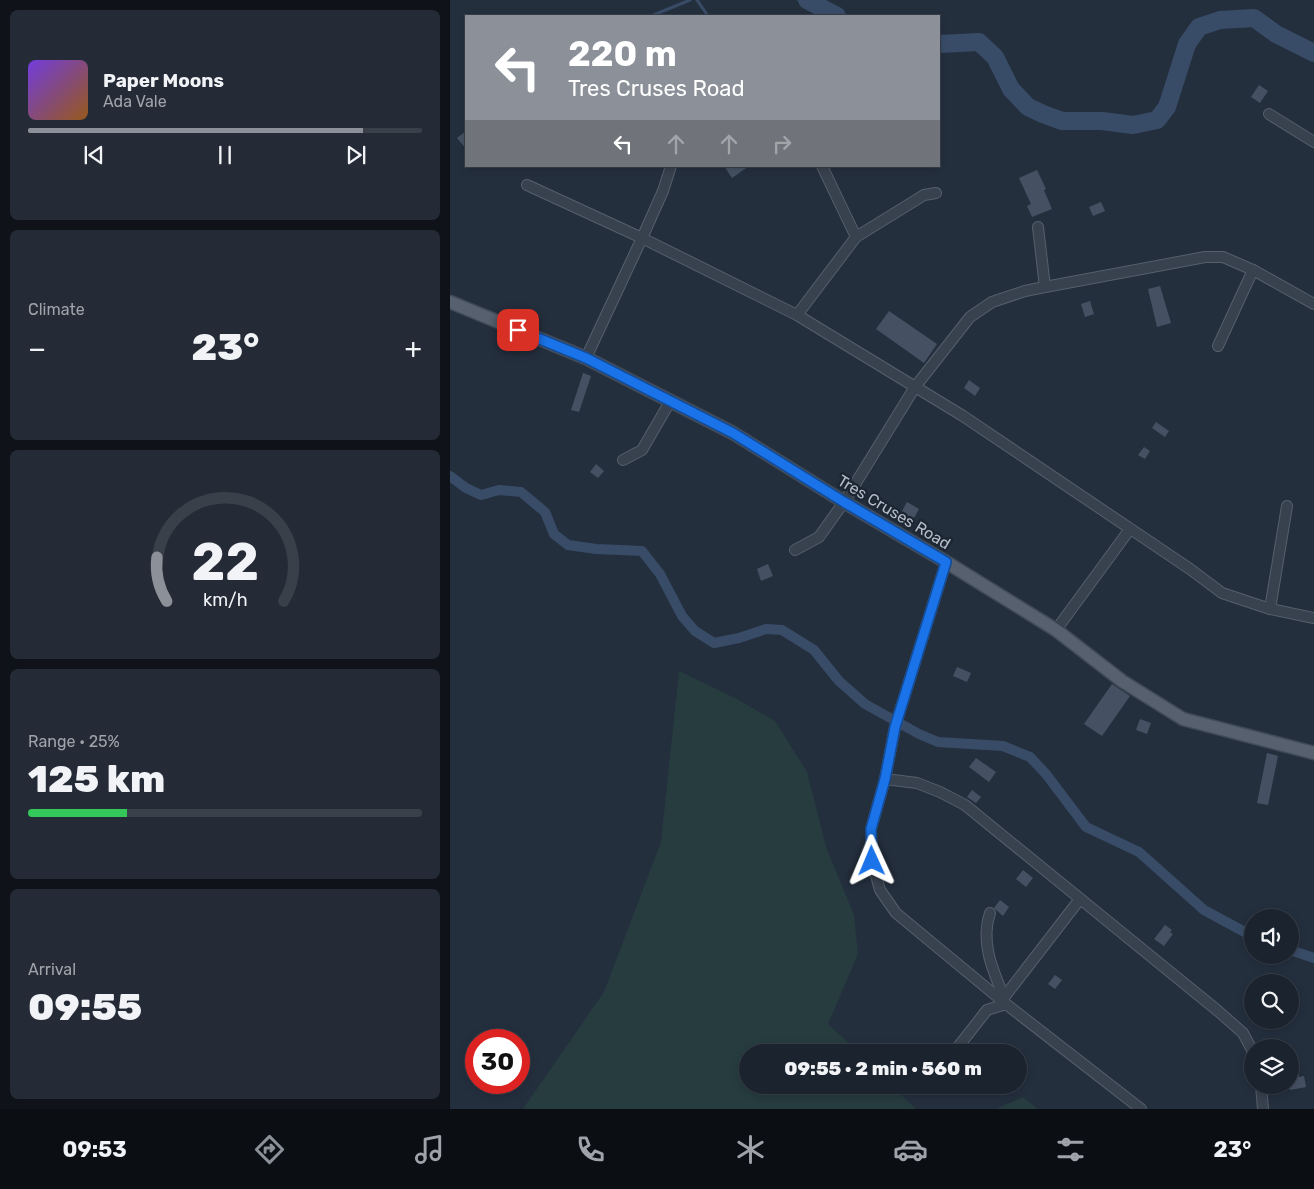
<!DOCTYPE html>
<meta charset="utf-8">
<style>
:root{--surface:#1b232e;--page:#242b36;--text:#f1f3f6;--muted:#a0a4aa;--line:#39404a;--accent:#8c9099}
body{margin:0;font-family:Rubik,sans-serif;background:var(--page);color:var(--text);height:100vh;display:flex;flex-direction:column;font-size:19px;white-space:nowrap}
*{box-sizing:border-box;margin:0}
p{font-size:16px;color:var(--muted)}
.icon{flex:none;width:28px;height:28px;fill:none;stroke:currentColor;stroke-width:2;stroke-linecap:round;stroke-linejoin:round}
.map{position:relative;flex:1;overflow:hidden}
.sheet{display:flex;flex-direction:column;gap:10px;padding:10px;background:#0f1319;width:450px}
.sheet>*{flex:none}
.banner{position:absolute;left:15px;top:15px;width:475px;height:152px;border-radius:0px;box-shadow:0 2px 8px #0003,0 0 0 1px var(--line);background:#8c9099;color:#fff;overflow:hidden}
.fabs{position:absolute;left:794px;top:909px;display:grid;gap:10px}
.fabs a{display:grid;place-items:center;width:55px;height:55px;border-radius:50%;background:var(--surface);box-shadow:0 2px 8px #0003,0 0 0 1px var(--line);font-size:25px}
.speed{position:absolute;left:15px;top:1029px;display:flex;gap:10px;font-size:25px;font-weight:700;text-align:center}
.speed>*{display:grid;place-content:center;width:65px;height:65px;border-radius:50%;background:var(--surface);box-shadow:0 2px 8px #0003,0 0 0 1px var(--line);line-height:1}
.speed .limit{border:8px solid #d22;background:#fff;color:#111}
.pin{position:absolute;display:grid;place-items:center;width:42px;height:42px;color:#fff;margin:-21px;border-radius:10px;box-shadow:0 2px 8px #0006}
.me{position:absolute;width:55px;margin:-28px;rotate:359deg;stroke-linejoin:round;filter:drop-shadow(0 0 4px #0008)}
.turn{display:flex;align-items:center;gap:18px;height:105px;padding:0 20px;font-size:22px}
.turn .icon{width:65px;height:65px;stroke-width:2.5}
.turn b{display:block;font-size:35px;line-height:42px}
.lanes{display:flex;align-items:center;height:48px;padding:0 20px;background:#0003;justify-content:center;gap:25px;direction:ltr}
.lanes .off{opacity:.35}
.big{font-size:38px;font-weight:800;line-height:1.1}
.sheet .widget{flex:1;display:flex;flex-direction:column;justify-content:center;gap:8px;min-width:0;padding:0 18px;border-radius:8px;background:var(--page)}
.sheet .dial{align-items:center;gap:0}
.dial svg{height:130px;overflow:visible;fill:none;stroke:var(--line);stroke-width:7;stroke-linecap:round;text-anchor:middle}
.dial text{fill:var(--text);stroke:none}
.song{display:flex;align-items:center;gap:15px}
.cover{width:60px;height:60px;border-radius:8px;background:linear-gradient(135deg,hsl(260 70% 55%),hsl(30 70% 35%))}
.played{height:5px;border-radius:2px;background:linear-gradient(90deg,var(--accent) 85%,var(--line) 85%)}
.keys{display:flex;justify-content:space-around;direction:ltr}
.heat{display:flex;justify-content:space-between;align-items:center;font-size:28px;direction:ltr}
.charge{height:8px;border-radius:4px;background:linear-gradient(90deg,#34c759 25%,var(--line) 0)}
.trip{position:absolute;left:289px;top:1044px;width:288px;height:50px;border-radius:25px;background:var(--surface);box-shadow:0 2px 8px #0003,0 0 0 1px var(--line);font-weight:800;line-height:50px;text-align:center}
.menu{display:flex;height:80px;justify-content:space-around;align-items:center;background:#0b0e12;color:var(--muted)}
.menu .icon{width:35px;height:35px}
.menu .on{color:var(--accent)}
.menu b{font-size:22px;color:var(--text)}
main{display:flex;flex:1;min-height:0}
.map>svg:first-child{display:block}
</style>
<main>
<section class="sheet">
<div class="widget">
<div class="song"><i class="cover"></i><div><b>Paper Moons</b><p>Ada Vale</p></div></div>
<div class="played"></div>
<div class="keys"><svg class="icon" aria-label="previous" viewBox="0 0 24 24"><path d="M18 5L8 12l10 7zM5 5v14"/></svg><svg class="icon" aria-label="pause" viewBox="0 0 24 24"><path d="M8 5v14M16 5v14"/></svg><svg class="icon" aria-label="next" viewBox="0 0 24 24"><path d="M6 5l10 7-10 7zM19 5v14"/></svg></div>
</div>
<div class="widget"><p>Climate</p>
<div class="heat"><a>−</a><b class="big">23°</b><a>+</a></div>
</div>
<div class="widget dial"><svg viewBox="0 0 100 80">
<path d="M14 69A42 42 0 1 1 86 69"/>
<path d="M14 69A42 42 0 0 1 8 42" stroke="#8c9099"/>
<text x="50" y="56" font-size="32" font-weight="700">22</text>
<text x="50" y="72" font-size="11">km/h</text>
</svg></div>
<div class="widget"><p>Range · 25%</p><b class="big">125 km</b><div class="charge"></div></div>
<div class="widget"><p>Arrival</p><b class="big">09:55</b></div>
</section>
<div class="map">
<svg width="864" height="1109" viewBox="0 0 864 1109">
<rect width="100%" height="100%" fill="#242f3e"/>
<g fill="#263c3f">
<path d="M229,671L287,699L325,721L357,772L376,847L404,915L408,954L378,1024L408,1052H298V1085H441L466,1109H73L154,992L211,842Z"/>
<path d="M573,1097L588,1109H546Z"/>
</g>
<path fill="#394c67" d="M346,0H357L387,16H382Z"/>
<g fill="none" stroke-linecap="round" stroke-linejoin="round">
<g stroke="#394c67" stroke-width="3">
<path d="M247,0L258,16"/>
<path d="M201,16L240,0"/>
</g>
<g stroke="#394c67" stroke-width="10">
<path d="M0,476L16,488L31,495L49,490L71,492L95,512L104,534L118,545L146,549L192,551L210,574L232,616L245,631L264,643L289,638L316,629L332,630L364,650L389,681L415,704L469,734L488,742L553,746L580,757L596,774L636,827L689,852L754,910L802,936"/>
<path d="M840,950L864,958"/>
</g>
<g stroke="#394c67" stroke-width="18">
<path d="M357,0L387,16"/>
<path d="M489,44L529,42L545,57L561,89L578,107L593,114L612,121H652L683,125L707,120L717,107L737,44L749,27L770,20L804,18L826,34L864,53"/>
</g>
</g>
<g fill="#455162">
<path d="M809,85L818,91L810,103L801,97Z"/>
<path d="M16,131V149L7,138Z"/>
<path d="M274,166H299L282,178Z"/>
<path d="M587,170L596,189L594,190L602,209L582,217L577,206L581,204L569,178Z"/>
<path d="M651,202L655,211L643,216L639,207Z"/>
<path d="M710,286L721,323L707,327L698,289Z"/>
<path d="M640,301L644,314L635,317L631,304Z"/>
<path d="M439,311L487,344L474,363L426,329Z"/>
<path d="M133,373L141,376L129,412L121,410Z"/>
<path d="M519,380L530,388L525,396L514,388Z"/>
<path d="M706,422L719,431L715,437L702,428Z"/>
<path d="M694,447L700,451L695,459L688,455Z"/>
<path d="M146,464L154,471L148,478L140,472Z"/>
<path d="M457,502L469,509L459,527L447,520Z"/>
<path d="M318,564L323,576L311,581L307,569Z"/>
<path d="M507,667L521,673L517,682L503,676Z"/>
<path d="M662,684L680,696L652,736L634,724Z"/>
<path d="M690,719L701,723L697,734L686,730Z"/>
<path d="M817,753L828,756L818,805L807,803Z"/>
<path d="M526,758L546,772L539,782L519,767Z"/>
<path d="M522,790L531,797L526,803L517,797Z"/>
<path d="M573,870L583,878L576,887L566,879Z"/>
<path d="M550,900L559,907L553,916L544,908Z"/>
<path d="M715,925L722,930L720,932L723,934L714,946L704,939Z"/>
<path d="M605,975L612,980L605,989L598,984Z"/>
<path d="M847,1067L849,1077L854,1076L856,1087L840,1090V1068Z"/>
</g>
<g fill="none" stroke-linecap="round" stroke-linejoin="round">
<defs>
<g id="minor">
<path d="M819,114L864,142"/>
<path d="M372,166L406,237"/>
<path d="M77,185L192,238L347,315L513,416L740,569L772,593L820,609L864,618"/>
<path d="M588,227L595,287"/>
<path d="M347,315L406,237L474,195L486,193"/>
<path d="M768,346L803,270L864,304"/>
<path d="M136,358L192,238L213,191L221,166"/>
<path d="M173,460L192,450L221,400"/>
<path d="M345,550L369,537L394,502L465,387L520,317L542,302L575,291L595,287L755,257H773L803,270"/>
<path d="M496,562L445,727L435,779L421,829L422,861L430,890L446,913L556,1004L691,1109"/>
<path d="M820,609L837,506"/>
<path d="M606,630L680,529"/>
<path d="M435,779L467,783L490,792L515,805L768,1011L793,1033L802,1050"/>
<path d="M540,913C530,942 543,971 554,997"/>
<path d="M552,1000L630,899"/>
<path d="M504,1052L537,1010L556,1004"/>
<path d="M811,1085L813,1109"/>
</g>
<path id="major" d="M0,302L136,358L283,433L394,502L496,562L606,630L672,681L733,719L864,753"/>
</defs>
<use href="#minor" stroke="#565f6c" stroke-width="12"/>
<use href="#major" stroke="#414a57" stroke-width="15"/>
<use href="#minor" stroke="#38414e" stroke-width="10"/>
<use href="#major" stroke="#56606e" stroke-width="12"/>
</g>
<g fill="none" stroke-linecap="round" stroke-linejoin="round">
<defs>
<path id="route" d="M68,330L136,358L283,433L394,502L496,562L445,727L435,779L421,829L422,861"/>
</defs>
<use href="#route" stroke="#114b97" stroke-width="12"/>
<use href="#route" stroke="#1a73e8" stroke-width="9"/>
</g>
<g text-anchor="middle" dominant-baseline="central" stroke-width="5" stroke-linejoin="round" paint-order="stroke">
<g font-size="16" fill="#b4bcc9" stroke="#1d2633">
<text transform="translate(444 512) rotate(31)">Tres Cruses Road</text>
</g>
</g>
</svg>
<div class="fabs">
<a><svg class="icon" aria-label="sound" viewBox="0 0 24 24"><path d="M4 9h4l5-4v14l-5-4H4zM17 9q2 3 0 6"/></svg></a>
<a><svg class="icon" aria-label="search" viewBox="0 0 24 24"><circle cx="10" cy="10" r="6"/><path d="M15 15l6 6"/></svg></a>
<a><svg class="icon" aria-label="layers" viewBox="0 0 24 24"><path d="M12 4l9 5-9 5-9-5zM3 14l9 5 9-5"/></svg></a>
</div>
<div class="speed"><div class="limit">30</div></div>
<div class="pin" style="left:68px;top:330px;background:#d93025"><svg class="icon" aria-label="arrive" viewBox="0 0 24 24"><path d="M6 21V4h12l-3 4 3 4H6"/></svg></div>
<svg class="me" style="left:422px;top:861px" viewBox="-20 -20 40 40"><path d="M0-17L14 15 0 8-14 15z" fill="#1a73e8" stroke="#fff" stroke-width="4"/></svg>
<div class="trip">09:55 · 2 min · 560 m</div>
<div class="banner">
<div class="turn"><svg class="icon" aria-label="left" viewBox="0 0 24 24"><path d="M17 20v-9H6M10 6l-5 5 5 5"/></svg><div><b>220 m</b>Tres Cruses Road</div></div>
<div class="lanes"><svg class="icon" aria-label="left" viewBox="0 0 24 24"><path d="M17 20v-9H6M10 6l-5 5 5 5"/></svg><svg class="icon off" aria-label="ahead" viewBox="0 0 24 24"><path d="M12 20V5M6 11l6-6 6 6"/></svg><svg class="icon off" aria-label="ahead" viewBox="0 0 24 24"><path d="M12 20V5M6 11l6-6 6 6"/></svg><svg class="icon off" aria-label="right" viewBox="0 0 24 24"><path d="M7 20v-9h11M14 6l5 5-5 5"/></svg></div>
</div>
</div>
</main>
<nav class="menu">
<b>09:53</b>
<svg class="icon on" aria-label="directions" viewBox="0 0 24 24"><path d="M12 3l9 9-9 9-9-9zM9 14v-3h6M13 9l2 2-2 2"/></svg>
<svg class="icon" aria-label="music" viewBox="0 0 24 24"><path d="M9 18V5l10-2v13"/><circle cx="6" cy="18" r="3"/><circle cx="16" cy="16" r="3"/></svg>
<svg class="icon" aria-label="phone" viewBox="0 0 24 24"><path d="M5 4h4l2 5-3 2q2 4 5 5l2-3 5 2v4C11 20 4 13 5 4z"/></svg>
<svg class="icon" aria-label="climate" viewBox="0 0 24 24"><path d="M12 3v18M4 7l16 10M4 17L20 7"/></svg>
<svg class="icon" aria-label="car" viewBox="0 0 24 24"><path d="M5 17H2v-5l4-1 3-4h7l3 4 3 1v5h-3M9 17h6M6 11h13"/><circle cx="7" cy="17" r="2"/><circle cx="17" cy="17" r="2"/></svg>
<svg class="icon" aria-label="filters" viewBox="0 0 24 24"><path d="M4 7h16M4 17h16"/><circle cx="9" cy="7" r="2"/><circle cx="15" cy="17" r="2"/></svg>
<b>23°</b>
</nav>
